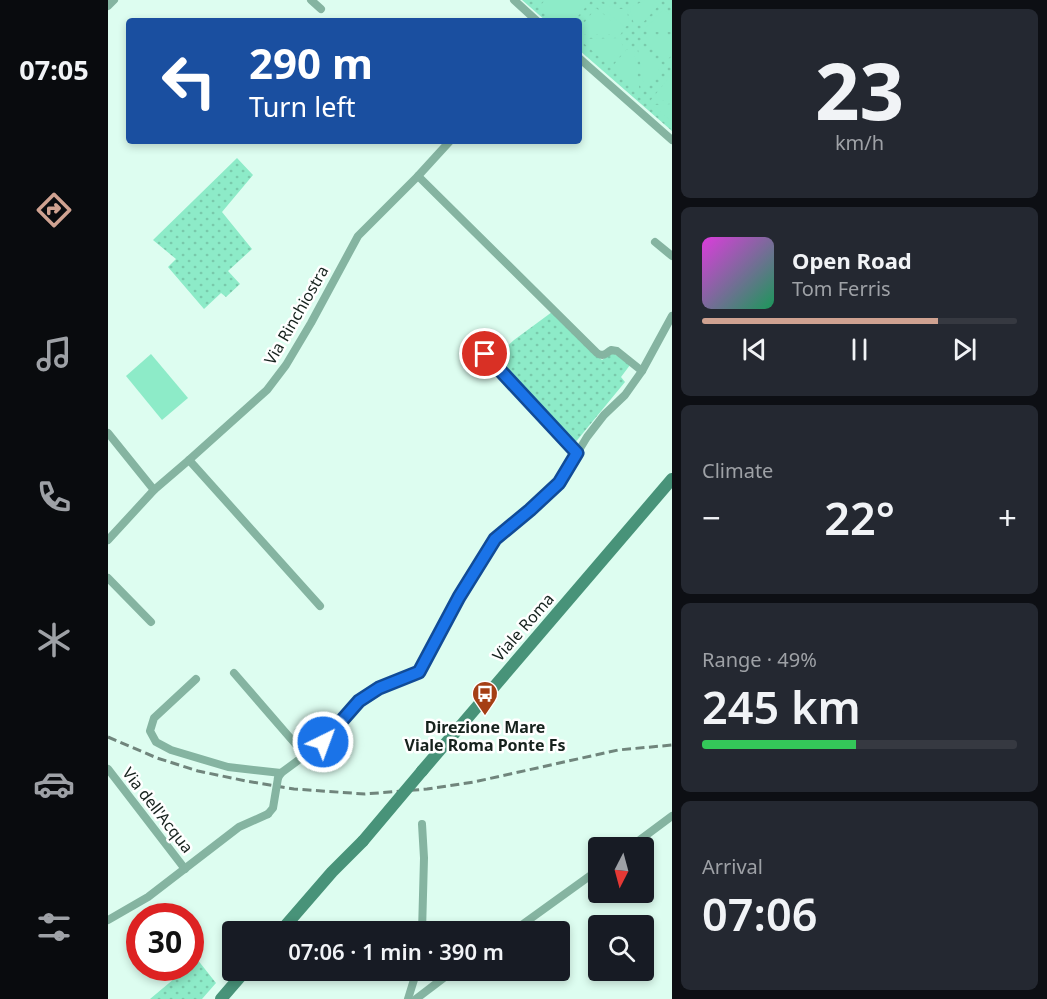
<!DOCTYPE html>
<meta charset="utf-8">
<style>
:root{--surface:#171b24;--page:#242831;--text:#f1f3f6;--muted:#9ea1a6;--line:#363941;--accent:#cfa291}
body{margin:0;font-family:"Noto Sans",sans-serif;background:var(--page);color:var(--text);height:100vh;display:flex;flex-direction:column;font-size:22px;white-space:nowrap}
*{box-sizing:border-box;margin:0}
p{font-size:20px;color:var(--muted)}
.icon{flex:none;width:33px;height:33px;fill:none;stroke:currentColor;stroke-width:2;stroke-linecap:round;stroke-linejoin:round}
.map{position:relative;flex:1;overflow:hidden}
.side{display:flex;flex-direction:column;gap:9px;padding:9px;background:#0d0f14;width:375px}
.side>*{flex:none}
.banner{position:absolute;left:18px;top:18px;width:456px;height:126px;border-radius:6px;box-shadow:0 3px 9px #0003;background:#1a4fa0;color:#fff;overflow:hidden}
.needle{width:39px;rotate:186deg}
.tools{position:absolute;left:480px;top:837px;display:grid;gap:12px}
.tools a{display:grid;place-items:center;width:66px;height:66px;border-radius:6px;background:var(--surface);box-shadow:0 3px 9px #0003;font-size:30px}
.speed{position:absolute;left:18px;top:903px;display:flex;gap:12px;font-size:30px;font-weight:700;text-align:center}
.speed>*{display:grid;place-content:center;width:78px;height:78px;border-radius:50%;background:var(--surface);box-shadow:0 3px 9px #0003;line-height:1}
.speed .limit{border:9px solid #d22;background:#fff;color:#111}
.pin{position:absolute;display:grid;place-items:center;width:51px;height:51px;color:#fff;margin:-26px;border:3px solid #fff;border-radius:50%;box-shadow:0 2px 6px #0007}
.me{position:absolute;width:66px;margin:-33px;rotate:42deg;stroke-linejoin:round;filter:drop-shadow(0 0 4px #0008)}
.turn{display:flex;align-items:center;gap:21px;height:126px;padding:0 24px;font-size:27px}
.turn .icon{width:78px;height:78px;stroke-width:2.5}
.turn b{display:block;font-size:42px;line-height:51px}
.big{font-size:45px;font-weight:600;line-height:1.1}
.side .widget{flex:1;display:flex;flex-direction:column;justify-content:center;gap:9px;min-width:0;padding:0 21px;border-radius:9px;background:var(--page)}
.side .dial{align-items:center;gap:0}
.dial b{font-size:78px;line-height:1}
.song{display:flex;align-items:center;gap:18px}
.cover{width:72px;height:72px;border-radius:9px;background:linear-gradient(135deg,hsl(300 70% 55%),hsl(150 70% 35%))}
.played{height:6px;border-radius:3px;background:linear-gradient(90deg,var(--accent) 75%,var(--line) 75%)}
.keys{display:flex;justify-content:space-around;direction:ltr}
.heat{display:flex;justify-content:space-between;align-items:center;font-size:33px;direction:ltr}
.charge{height:9px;border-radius:4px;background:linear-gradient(90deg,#34c759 49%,var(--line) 0)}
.trip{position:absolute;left:114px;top:921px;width:348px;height:60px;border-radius:6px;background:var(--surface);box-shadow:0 3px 9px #0003;font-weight:600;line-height:60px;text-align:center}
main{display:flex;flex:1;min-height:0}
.menu{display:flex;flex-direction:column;width:108px;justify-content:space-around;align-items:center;background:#090b0e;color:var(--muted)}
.menu .icon{width:42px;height:42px}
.menu .current{color:var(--accent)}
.menu b{font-size:27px;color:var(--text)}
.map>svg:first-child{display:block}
</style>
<main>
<nav class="menu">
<b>07:05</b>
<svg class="icon current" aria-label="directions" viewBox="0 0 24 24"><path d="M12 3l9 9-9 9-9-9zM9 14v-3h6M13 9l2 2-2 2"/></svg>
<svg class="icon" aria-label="music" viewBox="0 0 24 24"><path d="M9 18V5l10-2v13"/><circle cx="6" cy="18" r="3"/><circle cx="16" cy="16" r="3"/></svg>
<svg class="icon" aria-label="phone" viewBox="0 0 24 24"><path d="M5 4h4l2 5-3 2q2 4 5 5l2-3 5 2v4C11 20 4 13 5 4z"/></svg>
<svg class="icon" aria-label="climate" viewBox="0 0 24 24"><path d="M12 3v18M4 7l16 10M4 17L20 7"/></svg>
<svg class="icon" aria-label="car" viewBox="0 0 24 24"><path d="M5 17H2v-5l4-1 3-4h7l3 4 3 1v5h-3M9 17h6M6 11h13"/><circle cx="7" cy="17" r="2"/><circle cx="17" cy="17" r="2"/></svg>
<svg class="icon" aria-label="filters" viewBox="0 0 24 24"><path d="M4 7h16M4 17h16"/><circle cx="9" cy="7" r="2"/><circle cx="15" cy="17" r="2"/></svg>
</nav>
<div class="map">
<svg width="564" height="999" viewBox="0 0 564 999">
<defs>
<pattern id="grass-dots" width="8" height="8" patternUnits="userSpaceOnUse" patternTransform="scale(1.5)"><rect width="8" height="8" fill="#8debc8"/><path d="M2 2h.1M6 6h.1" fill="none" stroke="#79c9ab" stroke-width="1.8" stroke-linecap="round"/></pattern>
</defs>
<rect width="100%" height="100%" fill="#ddfdf0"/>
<g fill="url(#grass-dots)">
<path d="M414,0H564V131L471,50V21H438Z"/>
<path d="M129,158L145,175L114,212L144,249L120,271L132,284L118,297L113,293L96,309L60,267L68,259L45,240Z"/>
<path d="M444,312L494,360L504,352L522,365L513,377L517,382L466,444L386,358L406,340Z"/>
<path d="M89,959L108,983L94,999H42L79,968H82L83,964Z"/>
</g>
<g fill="#8debc8">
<path d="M437,0H479L482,2L466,21H450L432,6Z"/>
<path d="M537,0H545L551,5L533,25H526L522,8Z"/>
<path d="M493,3L509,9H519L521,25L517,27L491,5Z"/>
<path d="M488,8L515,30L513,34H471V29Z"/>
<path d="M555,9L564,16V32H538L537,29Z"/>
<path d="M539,37H564V55L558,61L537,43Z"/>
<path d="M512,38L515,46L499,64L471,39Z"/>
<path d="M533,46L555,65L536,88L530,49Z"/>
<path d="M518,50H526L532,93L503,68Z"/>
<path d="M564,74V100L542,101Z"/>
<path d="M564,104V122L545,105Z"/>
<path d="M43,354L80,398L54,420L18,376Z"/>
</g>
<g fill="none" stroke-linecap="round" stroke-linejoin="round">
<g stroke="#85b4a1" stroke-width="8">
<path d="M203,0L213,9"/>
<path d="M406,0L429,21"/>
<path d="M0,6L6,0"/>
<path d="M471,58L564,140"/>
<path d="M310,176L489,353C495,357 498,354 503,350L509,351L534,371"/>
<path d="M547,242L564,256"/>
<path d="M377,354L469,453"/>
<path d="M0,433L46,490"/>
<path d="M81,460L212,606"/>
<path d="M0,540L46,490L81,460L159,390L178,365L203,323L250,236L310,176L342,141"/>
<path d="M0,578L43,622"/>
<path d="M126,673L197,755"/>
<path d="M88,679L46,718L42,731L48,742L63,750L120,767L173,773"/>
<path d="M0,769L77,869"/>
<path d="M170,778L173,773L215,742L251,701L271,688L311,672L351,597L387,539L422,510L451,483L479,437L496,415L517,395L534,371L564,316"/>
<path d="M521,848L564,816"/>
<path d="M0,920L40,897L131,827L160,814"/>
<path d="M314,932L316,858L314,824"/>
<path d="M404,932L490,870"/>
<path d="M300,999L309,970"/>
<path d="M308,999L346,970"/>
</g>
<g stroke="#489379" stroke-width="12">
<path d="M314,771L564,479"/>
<path d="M172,932L224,872L255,841"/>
<path d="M113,999L138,970"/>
</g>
<path stroke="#70857c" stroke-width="3" stroke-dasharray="9 4.5" stroke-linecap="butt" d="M0,737L49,758L90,771L138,781L186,789L257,794L319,789L366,782L510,750L564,745"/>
<path stroke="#85b4a1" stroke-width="8" d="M160,814L165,808L170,778"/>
<path stroke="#489379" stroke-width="12" d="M255,841L314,771"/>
</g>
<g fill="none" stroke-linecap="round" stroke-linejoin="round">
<defs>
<path id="route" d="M215,742L251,701L271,688L311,672L351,597L387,539L422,510L451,483L469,453L377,354"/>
</defs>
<use href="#route" stroke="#114b97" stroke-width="15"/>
<use href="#route" stroke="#1a73e8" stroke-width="10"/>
</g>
<defs>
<symbol id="bus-pin" viewBox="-11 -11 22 30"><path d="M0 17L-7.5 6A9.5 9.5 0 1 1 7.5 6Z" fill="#a53f15" stroke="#fff"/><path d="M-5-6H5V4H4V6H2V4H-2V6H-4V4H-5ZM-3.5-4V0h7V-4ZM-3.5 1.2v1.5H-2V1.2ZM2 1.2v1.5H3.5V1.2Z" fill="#fff"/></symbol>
</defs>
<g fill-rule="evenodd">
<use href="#bus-pin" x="362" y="679" width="30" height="40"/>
</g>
<g text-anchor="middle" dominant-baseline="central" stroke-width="5" stroke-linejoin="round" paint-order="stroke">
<g font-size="16" fill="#16221d" stroke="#fff">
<text transform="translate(188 315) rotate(-60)">Via Rinchiostra</text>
<text transform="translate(415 627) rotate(-49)">Viale Roma</text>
<text transform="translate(50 810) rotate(52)">Via dell'Acqua</text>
</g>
<g font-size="16" font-weight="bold" fill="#16221d" stroke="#fff">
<text x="377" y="727">Direzione Mare<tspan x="377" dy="18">Viale Roma Ponte Fs</tspan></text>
</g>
</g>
</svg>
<div class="tools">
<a><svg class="needle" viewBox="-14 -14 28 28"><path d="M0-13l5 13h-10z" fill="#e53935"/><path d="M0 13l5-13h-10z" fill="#9ea1a6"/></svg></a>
<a><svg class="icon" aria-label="search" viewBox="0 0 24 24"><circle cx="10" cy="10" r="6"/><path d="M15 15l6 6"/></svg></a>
</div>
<div class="speed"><div class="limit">30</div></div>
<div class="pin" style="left:377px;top:354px;background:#d93025"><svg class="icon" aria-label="arrive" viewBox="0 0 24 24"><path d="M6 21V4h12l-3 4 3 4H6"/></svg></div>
<svg class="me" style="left:215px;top:742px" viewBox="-20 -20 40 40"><circle r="17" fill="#1a73e8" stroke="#fff" stroke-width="3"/><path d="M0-11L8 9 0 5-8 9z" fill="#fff"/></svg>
<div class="trip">07:06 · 1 min · 390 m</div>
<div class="banner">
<div class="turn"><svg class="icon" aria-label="left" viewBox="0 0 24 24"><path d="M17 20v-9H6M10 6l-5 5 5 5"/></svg><div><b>290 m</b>Turn left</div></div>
</div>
</div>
<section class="side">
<div class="widget dial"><b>23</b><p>km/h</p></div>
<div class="widget">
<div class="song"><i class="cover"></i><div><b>Open Road</b><p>Tom Ferris</p></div></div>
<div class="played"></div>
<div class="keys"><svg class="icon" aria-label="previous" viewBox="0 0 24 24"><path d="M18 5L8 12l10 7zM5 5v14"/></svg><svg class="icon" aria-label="pause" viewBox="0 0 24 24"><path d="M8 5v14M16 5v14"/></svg><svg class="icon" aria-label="next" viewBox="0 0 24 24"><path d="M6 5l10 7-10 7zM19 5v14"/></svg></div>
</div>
<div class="widget"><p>Climate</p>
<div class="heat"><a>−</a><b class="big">22°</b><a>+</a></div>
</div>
<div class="widget"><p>Range · 49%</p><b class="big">245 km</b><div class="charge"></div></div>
<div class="widget"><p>Arrival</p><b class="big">07:06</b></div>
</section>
</main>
